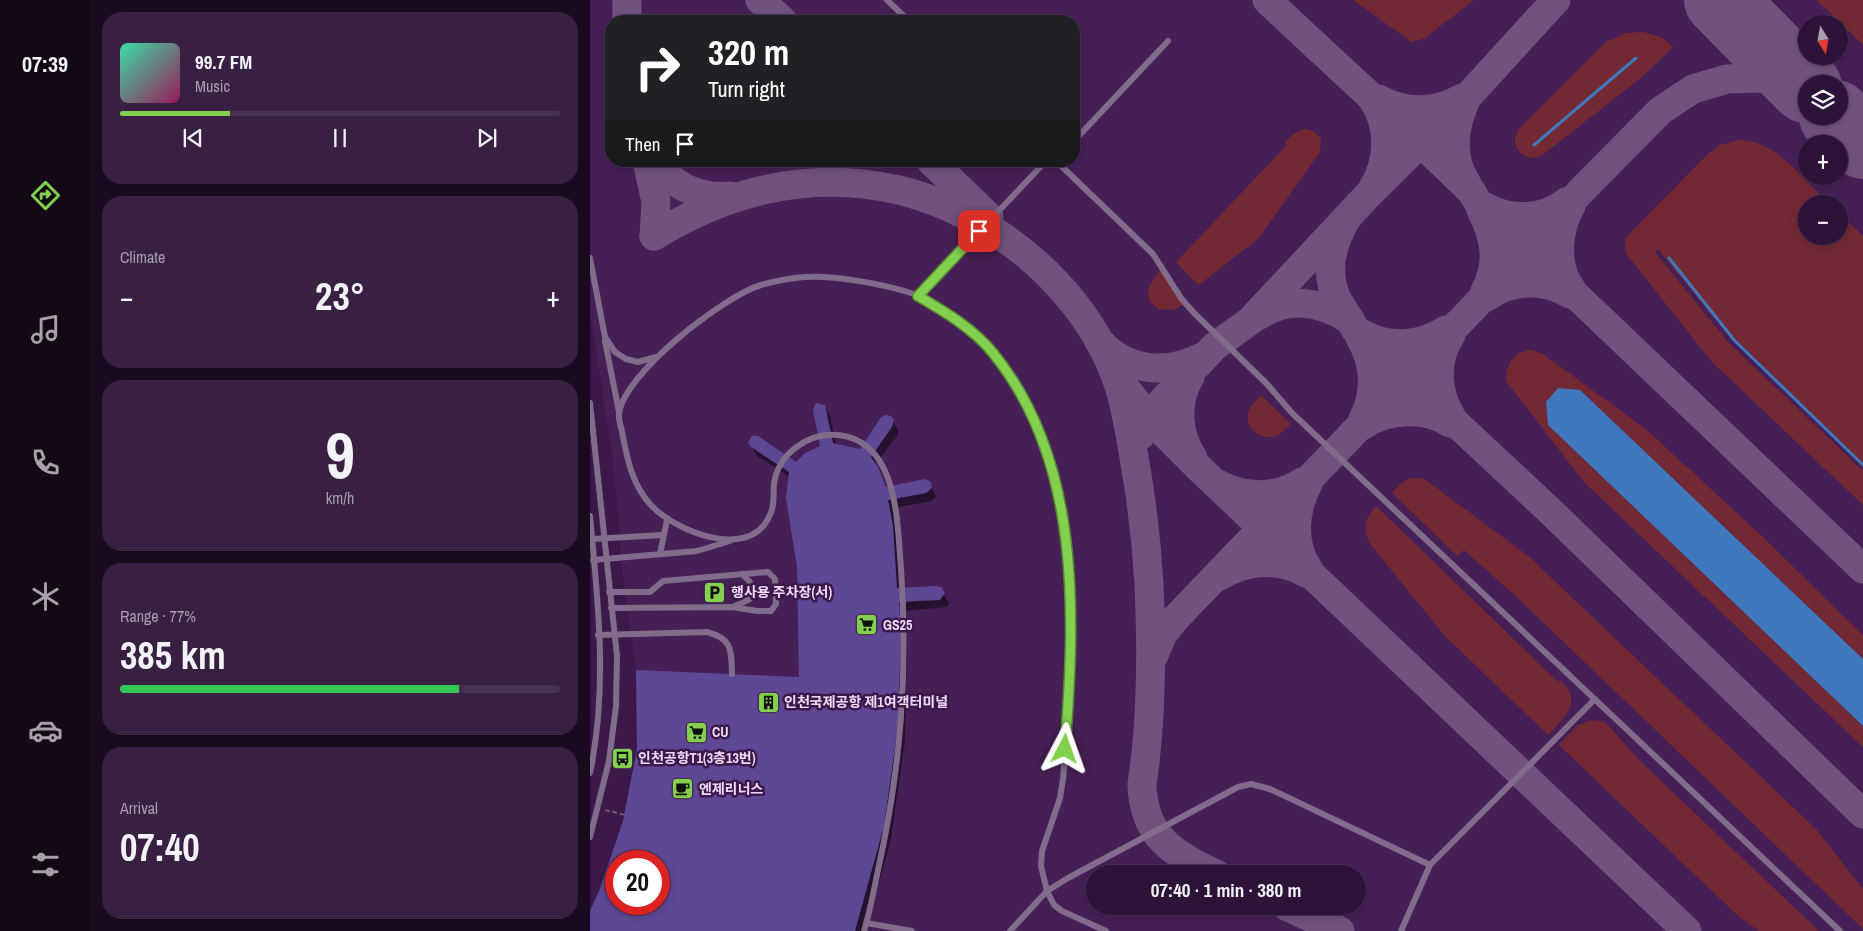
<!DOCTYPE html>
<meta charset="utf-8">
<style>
:root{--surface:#2d1338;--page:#392043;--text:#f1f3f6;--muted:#a79eae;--line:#483253;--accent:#83d04e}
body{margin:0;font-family:"Archivo Narrow","Noto Sans KR",sans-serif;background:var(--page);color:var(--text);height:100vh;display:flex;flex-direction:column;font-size:19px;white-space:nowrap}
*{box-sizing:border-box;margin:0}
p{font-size:16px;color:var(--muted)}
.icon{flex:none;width:28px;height:28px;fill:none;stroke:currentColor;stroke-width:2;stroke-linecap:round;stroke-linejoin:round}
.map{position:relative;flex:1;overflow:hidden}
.panel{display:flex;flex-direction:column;gap:12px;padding:12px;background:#190a1f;width:500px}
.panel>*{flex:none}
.hud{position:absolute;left:15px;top:15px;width:475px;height:152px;border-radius:20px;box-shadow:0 2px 8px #0003,0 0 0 1px var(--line);background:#202124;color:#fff;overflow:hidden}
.needle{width:32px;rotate:169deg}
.tools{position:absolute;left:1208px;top:15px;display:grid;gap:10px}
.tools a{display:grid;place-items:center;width:50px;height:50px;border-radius:50%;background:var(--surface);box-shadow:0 2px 8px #0003,0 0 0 1px var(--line);font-size:25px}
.speed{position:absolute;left:15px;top:850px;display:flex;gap:10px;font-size:25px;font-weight:700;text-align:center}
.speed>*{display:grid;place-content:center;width:65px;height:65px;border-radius:50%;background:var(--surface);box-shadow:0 2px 8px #0003,0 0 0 1px var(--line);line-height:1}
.speed .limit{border:8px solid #d22;background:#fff;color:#111}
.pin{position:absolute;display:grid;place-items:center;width:42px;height:42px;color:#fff;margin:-21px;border-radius:10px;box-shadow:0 2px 8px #0006}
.me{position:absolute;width:55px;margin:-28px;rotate:4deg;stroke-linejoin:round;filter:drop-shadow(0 0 4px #0008)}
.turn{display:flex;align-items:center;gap:18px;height:105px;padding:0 20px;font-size:22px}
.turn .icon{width:65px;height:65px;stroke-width:2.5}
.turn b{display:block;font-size:35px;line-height:42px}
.then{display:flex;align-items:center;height:48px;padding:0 20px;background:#0003;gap:10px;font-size:19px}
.big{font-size:38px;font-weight:700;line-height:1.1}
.panel .tile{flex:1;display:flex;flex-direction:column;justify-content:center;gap:8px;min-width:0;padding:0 18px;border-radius:20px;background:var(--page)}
.panel .dial{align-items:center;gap:0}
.dial b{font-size:65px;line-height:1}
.song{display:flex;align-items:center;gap:15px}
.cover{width:60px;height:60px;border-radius:8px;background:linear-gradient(135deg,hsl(160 70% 55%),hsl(330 70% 35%))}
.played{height:5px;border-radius:2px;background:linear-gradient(90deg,var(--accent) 25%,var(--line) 25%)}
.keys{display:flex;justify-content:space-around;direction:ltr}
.heat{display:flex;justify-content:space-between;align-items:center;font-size:28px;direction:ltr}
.charge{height:8px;border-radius:4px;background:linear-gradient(90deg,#34c759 77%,var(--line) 0)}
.trip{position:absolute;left:496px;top:865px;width:280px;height:50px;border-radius:25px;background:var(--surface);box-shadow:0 2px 8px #0003,0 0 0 1px var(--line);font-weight:700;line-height:50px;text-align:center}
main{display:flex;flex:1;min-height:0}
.dock{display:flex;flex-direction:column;width:90px;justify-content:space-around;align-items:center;background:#120816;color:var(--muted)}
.dock .icon{width:35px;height:35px}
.dock .selected{color:var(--accent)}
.dock b{font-size:22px;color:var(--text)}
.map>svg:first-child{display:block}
</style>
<main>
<nav class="dock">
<b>07:39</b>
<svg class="icon selected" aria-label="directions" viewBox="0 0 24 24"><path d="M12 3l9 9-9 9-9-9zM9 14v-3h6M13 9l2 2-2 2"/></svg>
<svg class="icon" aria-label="music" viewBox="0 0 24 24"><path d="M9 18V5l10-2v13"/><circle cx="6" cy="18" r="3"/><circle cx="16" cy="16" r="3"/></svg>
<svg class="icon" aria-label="phone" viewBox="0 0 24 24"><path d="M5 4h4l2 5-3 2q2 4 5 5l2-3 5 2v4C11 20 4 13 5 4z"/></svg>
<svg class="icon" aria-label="climate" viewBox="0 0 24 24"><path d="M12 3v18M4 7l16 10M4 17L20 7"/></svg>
<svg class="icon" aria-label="car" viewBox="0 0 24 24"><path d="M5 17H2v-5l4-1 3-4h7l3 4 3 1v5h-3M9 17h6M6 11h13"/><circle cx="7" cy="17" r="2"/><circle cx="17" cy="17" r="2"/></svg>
<svg class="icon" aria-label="filters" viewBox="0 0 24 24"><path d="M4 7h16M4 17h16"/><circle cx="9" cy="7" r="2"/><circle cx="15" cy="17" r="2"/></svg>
</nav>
<section class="panel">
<div class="tile">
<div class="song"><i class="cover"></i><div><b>99.7 FM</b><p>Music</p></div></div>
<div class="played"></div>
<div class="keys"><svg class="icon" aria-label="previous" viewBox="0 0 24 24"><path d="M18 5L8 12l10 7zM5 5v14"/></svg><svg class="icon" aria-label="pause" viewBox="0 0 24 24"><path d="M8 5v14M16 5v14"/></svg><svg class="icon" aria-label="next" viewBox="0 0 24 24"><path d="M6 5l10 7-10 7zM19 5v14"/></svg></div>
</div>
<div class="tile"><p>Climate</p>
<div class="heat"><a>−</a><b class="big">23°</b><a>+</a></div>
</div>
<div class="tile dial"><b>9</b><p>km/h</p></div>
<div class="tile"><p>Range · 77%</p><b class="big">385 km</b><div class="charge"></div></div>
<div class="tile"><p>Arrival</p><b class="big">07:40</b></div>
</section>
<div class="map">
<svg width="1273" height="931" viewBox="0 0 1273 931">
<rect width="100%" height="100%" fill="#3c194a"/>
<path fill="#471f57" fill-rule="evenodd" d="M0,0H1273V931H0L9,891L33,821L47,749L46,670L33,573L23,458L0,313ZM21,21H484V161H21ZM1216,24H1249V56H1216ZM1216,84H1249V116H1216ZM1216,144H1249V176H1216ZM1216,204H1249V236H1216ZM26,861H69V904H26ZM505,874H768V906H505Z"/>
<g fill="#732934">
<path d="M763,0H884L835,38L822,42Z"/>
<path d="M1226,0H1273V45L1233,6Z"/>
<path d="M1053,32L1071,37L1083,47L1052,77L950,157C931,161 919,146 929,129L1015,43L1035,33Z"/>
<path d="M714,129L723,131L731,138L730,152L668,239L610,284L606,283L586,262L697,145L695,142L705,133Z"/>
<path d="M1148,140C1185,139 1214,180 1239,204H1216V236H1249V213L1273,236V465L1141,339L1068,249L1065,252L1138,342L1273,471V505L1121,361L1035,252V240L1040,233L1117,155L1130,145Z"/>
<path d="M571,268L594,304L583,310L568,309L559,300L558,289Z"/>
<path d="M941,350L953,354L1057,430L1176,540L1273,635V659L990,390L958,425L1273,726V747L994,482L916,381C915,365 924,351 941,350Z"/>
<path d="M671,395L701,424C696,429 691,434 685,436C670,441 653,427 659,411C661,405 667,400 671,395Z"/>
<path d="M821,478H832L837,481L937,555L1226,829L1273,889V929L931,601L874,550L867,556L802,493L810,484Z"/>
<path d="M786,506L968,682L970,680C994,702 974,718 958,735L855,636L781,545C772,529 774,520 786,506Z"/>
<path d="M1002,720L1015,722L1050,761L1229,931H1169L1147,915L969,745L988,725Z"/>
</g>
<path fill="#3f78bc" d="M968,388L990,390L1273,659V726L958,425L956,402Z"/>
<path fill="#0007" fill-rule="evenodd" d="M229,404L235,406L240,416L246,444L262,447L274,454L303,421L308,430L307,436L285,465L297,488L340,483L346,497L341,501L304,508L313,589L350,588L359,603L357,607L314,611L317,645L315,740L301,839L276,931H0V914L11,892L35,822L210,678L208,567L200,477L167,456L162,447L205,463L231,446L224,410ZM26,861H69V904H26Z"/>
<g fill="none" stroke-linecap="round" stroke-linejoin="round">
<g stroke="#3f78bc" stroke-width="3">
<path d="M944,145L1046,58"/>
<path d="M1079,258L1145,341L1273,465"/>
</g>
<g stroke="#71527e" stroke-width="29">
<path d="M170,0L193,21"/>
<path d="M677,0C745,65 815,126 882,192L887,201L1273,569"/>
<path d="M1129,0L1132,2"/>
<path d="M37,21V0"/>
<path d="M789,99C815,114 846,113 872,98"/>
<path d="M875,102C863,129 860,158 877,184"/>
<path d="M57,161L66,202L64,236"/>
<path d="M64,161C83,186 109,199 140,196"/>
<path d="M341,161L399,217"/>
<path d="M783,188C799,161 801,127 783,100"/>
<path d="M981,206C967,230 964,267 982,290"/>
<path d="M896,207C920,221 954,220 976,202"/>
<path d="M891,210C905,237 910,263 895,291"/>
<path d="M757,218C742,243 734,271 747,299C753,310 760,319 765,329L959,510L1273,814"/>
<path d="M64,236C140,190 220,170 309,190C346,199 379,215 410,235C465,272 510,326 530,389C538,417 542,446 547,475C553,512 557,548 559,585C562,651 562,719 552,784C553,836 583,854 626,874"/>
<path d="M897,297C920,279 955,279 980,294"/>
<path d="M668,316C698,296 731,301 760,320"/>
<path d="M773,334C799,349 831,346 856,330"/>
<path d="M861,335C844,361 846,392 862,418"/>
<path d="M770,338C785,362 787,393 773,419"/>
<path d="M509,341C537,372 577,375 612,357"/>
<path d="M600,377C585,401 587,434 603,458"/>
<path d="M533,385L559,418L609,468L1097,931"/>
<path d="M772,426C796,408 837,407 860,423"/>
<path d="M551,435L563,411L625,346L660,321L777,196L881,93L966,0"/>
<path d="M628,484C654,498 687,499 712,482"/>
<path d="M718,484C704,510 701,545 719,570"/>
<path d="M630,576C657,559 689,558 716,573"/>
<path d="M563,657L573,634L584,620L886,305L990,192L1070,111L1103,89L1137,79L1173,78L1216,94"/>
<path d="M696,906L750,931"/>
</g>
<g stroke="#71527e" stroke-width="72">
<path d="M1130,0L1216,87"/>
<path d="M1245,116L1273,143"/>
</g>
</g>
<path fill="#5e4895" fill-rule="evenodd" d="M226,403L235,405L243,443L270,449L291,417L296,415L301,416L304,420L302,427L281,457L288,467L296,487L335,479L341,482L342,488L336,493L298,500L303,526L307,588L346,586L351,587L355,593L350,600L309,602L311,632L308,726L294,826L265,931H0V911L9,891L33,821L47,749L46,670L209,677L207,567L196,498L199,472L161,447L158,442L162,436H168L206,462L215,453L230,446L223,410ZM26,861H69V904H26Z"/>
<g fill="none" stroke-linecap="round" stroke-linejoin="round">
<path stroke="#755782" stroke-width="2" stroke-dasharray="5 2.5" stroke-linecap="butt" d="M15,810L35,815"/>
<g stroke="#816c8c" stroke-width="6">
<path d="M297,0L319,21"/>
<path d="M484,141L578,41"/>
<path d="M466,161L563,254L591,298L604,313L676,383L702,413L1250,931"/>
<path d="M0,258L15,337L25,352L36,359L48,362L66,357"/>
<path d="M328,296L456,161"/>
<path d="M15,341L29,412"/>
<path d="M0,516C8,601 18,688 0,773"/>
<path d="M2,539L73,535"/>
<path d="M70,554L77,520"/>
<path d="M3,560L107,551L140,541"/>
<path d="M19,592H60L73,581L178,572L185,579L186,604L181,611H167L142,607L21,608"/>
<path d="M143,607L160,599V582L152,574"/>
<path d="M8,635L117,632C143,639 141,650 142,674"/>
<path d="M276,923L322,931"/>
<path d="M274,931C280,911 284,890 288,870C311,767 318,673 311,568C307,524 309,441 248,435C218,432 188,454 184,484C183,497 185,507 178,519C156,560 85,531 61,505C42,485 37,458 32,432C31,426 28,420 29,414C33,374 134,296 171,285C185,281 201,278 215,277C243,275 293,284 321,293C334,297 347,307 359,316C374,326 388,336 400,350C498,459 484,643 473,779L470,798L452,851L451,866L457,891L464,905L472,911L516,931"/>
<path d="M420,931L457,891L478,878L648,787L661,784L680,789L840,865"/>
<path d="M811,931L840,865L1005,699"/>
</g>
<path stroke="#816c8c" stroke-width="6" d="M0,403L27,656L26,706L19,761L0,837"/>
</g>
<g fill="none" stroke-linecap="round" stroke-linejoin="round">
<defs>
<path id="route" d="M389,231L328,296C355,312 384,329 403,353C492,462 485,616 475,749"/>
</defs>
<use href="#route" stroke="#558733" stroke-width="12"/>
<use href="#route" stroke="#83d04e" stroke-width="9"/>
</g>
<defs>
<symbol id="parking-square" viewBox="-11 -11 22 22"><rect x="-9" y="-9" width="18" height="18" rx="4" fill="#83d04e" stroke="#3c194a"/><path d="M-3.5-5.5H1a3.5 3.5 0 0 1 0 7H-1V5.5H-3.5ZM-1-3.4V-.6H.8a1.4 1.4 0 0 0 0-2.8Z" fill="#111"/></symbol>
<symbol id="supermarket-square" viewBox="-11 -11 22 22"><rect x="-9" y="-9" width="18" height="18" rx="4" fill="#83d04e" stroke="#3c194a"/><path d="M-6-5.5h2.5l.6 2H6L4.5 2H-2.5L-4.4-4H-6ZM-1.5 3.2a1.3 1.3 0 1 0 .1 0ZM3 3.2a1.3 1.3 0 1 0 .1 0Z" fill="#111"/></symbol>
<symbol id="building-square" viewBox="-11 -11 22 22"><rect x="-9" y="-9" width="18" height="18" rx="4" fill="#83d04e" stroke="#3c194a"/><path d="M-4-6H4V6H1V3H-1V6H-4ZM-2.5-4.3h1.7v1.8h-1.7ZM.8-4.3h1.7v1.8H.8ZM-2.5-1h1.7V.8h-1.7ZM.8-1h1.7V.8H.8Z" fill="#111"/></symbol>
<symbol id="bus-square" viewBox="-11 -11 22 22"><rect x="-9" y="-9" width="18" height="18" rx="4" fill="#83d04e" stroke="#3c194a"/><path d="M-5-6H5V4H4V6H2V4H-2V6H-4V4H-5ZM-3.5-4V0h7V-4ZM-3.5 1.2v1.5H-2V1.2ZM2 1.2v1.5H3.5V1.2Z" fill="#111"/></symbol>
<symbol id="cafe-square" viewBox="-11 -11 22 22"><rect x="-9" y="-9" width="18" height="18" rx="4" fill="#83d04e" stroke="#3c194a"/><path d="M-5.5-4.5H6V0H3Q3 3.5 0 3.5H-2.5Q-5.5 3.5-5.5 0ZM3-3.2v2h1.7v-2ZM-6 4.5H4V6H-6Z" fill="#111"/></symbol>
</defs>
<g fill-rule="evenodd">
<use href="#parking-square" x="112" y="580" width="25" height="25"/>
<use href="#supermarket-square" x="264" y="612" width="25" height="25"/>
<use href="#building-square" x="166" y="690" width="25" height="25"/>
<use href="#supermarket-square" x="94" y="720" width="25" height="25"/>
<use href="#bus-square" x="20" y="746" width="25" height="25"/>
<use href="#cafe-square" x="80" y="776" width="25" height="25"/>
</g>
<g text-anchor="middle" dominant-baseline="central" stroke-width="5" stroke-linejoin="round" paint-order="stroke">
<g font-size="14" font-weight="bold" fill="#efdbf9" stroke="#3c194a" text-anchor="start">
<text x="141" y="592">행사용 주차장(서)</text>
<text x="293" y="625">GS25</text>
<text x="194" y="702">인천국제공항 제1여객터미널</text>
<text x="122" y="732">CU</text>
<text x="48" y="758">인천공항T1(3층13번)</text>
<text x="109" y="789">엔제리너스</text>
</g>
</g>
</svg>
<div class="tools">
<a><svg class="needle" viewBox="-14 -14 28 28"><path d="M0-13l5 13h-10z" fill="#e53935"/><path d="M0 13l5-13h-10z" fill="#a79eae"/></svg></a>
<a><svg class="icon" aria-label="layers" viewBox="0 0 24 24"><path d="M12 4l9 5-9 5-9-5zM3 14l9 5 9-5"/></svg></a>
<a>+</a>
<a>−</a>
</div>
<div class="speed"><div class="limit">20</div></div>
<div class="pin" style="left:389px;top:231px;background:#d93025"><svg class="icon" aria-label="arrive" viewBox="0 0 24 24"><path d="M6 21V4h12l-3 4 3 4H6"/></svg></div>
<svg class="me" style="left:475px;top:749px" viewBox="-20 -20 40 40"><path d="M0-17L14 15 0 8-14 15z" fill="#83d04e" stroke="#fff" stroke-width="4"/></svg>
<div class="trip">07:40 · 1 min · 380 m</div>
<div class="hud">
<div class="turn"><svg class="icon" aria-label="right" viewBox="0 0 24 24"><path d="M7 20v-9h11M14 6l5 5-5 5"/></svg><div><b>320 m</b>Turn right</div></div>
<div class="then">Then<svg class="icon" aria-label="arrive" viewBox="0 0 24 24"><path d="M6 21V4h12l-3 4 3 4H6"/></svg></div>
</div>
</div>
</main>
